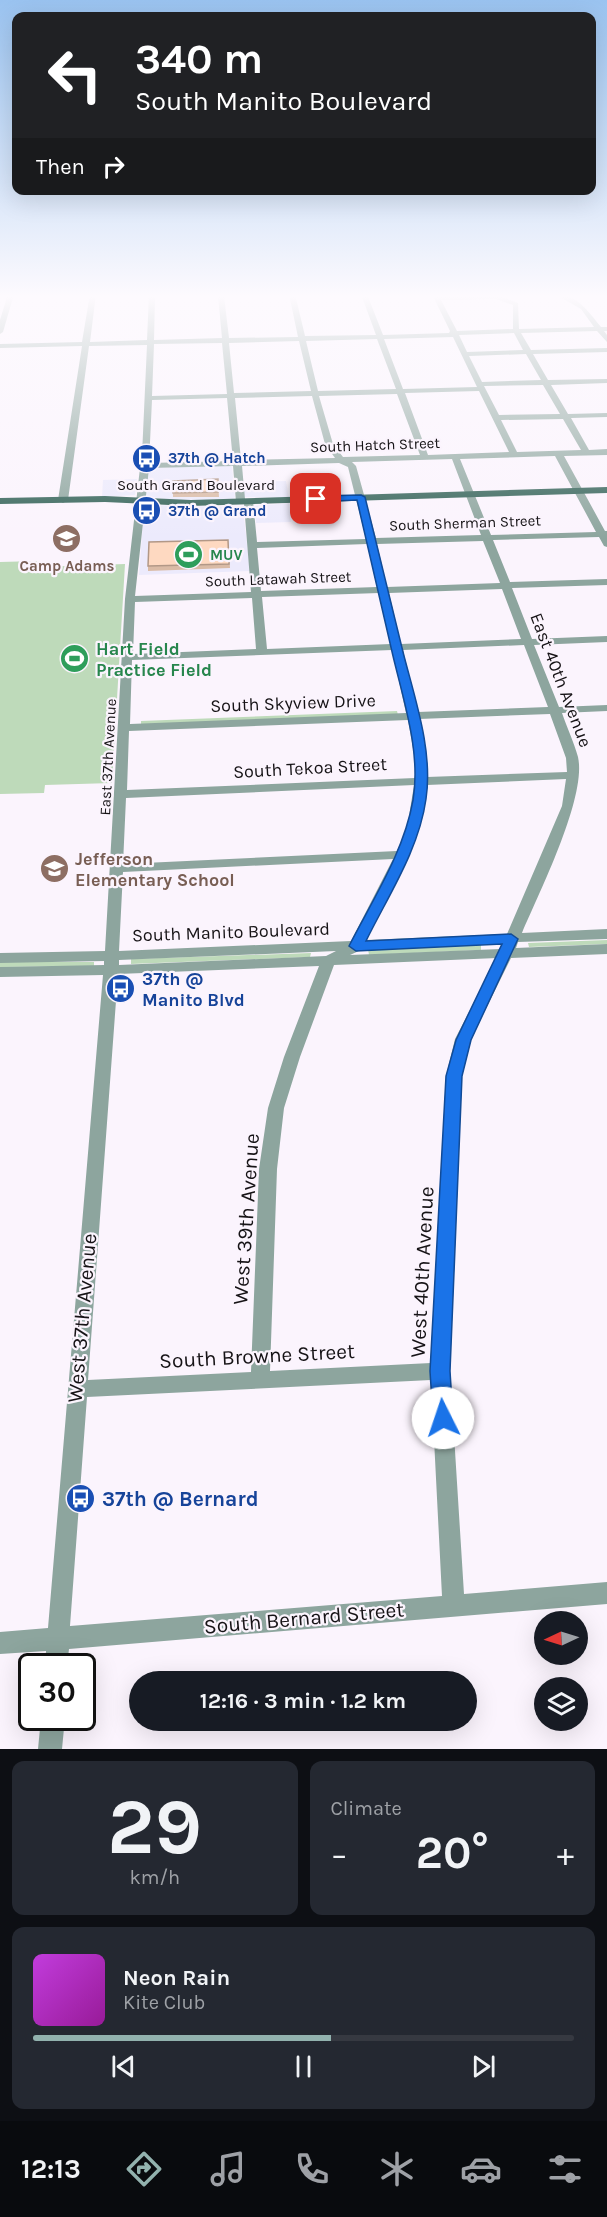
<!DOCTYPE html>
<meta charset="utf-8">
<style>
:root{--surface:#171b24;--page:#242831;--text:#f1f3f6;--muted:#9ea1a6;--line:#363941;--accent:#92b2ae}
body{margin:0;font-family:Karla,sans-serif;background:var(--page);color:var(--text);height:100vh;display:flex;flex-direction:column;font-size:22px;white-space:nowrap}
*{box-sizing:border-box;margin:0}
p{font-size:20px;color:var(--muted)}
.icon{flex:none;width:33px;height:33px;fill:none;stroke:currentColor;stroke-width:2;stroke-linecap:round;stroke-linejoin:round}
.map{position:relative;height:1749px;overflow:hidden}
.panel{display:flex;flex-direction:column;gap:12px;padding:12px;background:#0d0f14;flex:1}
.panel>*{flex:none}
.top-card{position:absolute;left:12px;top:12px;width:584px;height:183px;border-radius:12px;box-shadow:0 6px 24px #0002;background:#202124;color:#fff;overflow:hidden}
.needle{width:39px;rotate:266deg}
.tools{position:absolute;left:534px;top:1611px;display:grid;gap:12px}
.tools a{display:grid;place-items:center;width:54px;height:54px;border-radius:50%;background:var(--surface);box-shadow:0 6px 24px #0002;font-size:30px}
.speed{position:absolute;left:18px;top:1653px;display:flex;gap:12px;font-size:30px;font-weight:700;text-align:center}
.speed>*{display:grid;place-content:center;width:78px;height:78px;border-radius:50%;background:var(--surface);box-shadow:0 6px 24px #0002;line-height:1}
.speed .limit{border:3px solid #111;border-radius:9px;background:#fff;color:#111}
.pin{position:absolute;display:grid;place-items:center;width:51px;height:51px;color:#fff;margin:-26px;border-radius:12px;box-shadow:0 3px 9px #0006}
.me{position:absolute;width:66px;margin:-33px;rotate:356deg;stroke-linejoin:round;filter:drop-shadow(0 0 4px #0008)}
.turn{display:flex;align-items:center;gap:21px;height:126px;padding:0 24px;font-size:27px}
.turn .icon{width:78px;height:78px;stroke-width:2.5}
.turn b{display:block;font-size:42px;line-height:51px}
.then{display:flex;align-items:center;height:57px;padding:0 24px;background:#0003;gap:12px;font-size:22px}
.big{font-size:45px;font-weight:700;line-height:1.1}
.panel .widget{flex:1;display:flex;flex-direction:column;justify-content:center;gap:9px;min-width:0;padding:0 21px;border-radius:12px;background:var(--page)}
.panel .dial{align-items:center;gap:0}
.dial b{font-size:78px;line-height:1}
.song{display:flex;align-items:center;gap:18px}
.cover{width:72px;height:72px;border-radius:9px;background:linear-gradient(135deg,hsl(290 70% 55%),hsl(300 70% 35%))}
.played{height:6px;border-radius:3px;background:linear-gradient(90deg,var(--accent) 55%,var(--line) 55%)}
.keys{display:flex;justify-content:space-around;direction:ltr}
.heat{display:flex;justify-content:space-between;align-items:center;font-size:33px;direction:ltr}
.panel .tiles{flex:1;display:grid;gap:12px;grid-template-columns:1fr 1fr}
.widget:last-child{grid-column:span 2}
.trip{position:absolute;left:129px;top:1671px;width:348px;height:60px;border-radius:30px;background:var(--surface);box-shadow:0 6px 24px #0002;font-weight:700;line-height:60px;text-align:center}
.tabs{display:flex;height:96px;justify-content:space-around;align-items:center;background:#090b0e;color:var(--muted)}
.tabs .icon{width:42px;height:42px}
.tabs .current{color:var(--accent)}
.tabs b{font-size:27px;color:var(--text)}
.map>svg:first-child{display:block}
</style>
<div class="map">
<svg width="607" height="1749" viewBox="0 0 607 1749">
<rect width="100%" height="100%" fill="#fbf4fd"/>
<g fill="#eceafc">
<path d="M230,465L232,467L235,497L233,499L178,501L145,496L147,469L149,468Z"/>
<path d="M137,479L135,495L102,497L103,480Z"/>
<path d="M286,481L289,498L244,497L243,482Z"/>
<path d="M289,503L291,522L256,523L254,506Z"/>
<path d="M152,505L240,507L243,509L250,571L139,575L144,509Z"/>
</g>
<g fill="#bedaba">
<path d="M37,561L36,567L125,564L112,783L45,785L44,793L0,794V562Z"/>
<path d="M397,711L398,715L141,725V721Z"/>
<path d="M607,940V944L529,947L528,943Z"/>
<path d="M481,944V950L369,955L368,949Z"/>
<path d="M311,953L310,957L131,964V959Z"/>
<path d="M0,962H94V966L0,967Z"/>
</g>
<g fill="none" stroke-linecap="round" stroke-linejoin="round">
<g fill="#8da59e" fill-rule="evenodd">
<path d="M8,294H14L3,332L0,334V320Z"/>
<path d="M90,294H96L90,342L147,340L149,294H229L224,296L229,338L298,337L289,294H295L305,336L376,335L361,294H367L383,335L449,333L450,331L432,294H438L439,296L497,295L518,303L519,329L594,327L581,309L555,294C576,293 589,312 601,327H607V331H604L607,335V342L597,331L521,333L531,350L607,348V352L533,354L548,380L607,379V383L551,385L568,414L607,413V417L571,418L589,450L607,449V455L564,456L605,531H607V547L604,546L599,537L493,540L510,582L607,579V585L512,588L532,639L607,636V642L534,645L559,707L607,705V711L562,713C567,728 574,742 578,757C587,797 539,893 522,933L607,929V939L518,942L516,948L607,944V954L511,958L471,1039L462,1076L450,1371L464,1594L607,1582V1604L69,1649L67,1666H45L46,1651L0,1654V1632L48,1628L103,975L0,977V967L104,965V961L0,963V953L105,951L125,599L140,468L139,466L142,455L147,345L89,346L68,500L63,503L58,500L82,346L0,348V344L82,342ZM218,296L222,338L154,340L155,297ZM496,299L513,305V329L457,331L441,300ZM514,333L523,350L467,352L459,335ZM453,337L477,387L403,389L384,339ZM377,339L396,389L318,391L306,341ZM299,341L311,391L234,393L229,343ZM222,343L227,394L152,396L154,344ZM526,354L541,380L482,382L469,356ZM543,385L560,414L499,415L484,386ZM479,391L509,452L428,455L405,393ZM397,394L420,455L343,457L333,444L319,396ZM312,396L325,444L335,458L241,460L235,398ZM227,398L233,461L149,463L152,400ZM563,419L581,450L517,452L501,420ZM555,456L596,532L491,535L460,459ZM452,459L481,535L376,538L356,466L352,462ZM339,463L348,467L366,539L257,542L253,501L245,499L242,466ZM233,466L236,502L244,504L251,592L135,596L149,468ZM483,541L500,583L387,587L377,544ZM367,544L377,587L261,591L257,548ZM502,589L521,639L401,644L389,593ZM379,593L391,644L267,649L262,597ZM252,598L256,649L133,654L135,602ZM524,645L548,707L418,712L403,650ZM392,650L406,713L130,724L132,660ZM550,714L566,758L567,772L427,777V760L419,719ZM408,720L415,760V778L127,790L129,731ZM566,779L562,806L507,934L366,940L419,829L427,785ZM414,785L407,829L397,851L123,864L126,798ZM393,859L351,941L119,951L123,872ZM504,943L501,949L350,955L361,950ZM336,951L326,956L119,965V960ZM497,958L455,1039L446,1076L431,1363L270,1371L277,1169L284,1108L300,1057L334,965ZM319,966L284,1057L268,1108L259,1169L251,1372L88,1380L118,974ZM431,1380L442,1596L70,1626L87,1397Z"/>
<path d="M41,1718H65L62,1749H38Z"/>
</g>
<path fill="#336257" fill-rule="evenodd" d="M607,487V493L191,506L105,502L0,504V498L105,496L191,500Z"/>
</g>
<g fill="#dabba6">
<path d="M218,479L219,497H173V481Z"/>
<path d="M228,540L230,568L148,571V566Z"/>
</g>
<g fill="#fed9c1" stroke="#b29887" stroke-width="1.5">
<path d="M218,479V492L173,493V481Z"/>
<path d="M228,540L229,564L148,566L149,542Z"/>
</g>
<linearGradient id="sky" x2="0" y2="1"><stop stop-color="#9ac3f0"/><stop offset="0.55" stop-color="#fdfafe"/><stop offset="1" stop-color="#fdfafe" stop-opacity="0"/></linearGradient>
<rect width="607" height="539" fill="url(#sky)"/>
<path fill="#1a73e8" stroke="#114b97" stroke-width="1.5" d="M361,495L365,497C378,550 391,603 404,656C416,702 433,752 426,799C419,850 388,896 366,941L511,934L518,939L471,1040L462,1076L450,1371L453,1418L450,1425L443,1427L436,1425L433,1418L430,1371L446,1076L456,1040L502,944L356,951L349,946C373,899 404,852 413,800C421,753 404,702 393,656C381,604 369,552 357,500L316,502L311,499L316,496Z"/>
<defs>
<symbol id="bus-disc" viewBox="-11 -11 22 22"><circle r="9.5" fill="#1a4fb4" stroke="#fbf4fd"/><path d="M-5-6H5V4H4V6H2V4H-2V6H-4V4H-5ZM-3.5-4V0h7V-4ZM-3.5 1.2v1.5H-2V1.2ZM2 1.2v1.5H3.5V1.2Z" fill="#fff"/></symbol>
<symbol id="school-disc" viewBox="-11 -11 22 22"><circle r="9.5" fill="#8d6e63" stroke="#fbf4fd"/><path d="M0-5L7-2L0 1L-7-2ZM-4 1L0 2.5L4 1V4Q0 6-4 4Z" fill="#fff"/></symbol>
<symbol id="stadium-disc" viewBox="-11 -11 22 22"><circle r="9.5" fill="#2e9e5b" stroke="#fbf4fd"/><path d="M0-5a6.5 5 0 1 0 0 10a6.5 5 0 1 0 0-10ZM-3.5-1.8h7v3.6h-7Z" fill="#fff"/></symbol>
</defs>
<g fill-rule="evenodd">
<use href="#bus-disc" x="130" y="442" width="33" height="33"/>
<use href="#bus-disc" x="130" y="494" width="33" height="33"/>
<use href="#school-disc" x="50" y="522" width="33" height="33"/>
<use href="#stadium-disc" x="172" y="538" width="33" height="33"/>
<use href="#stadium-disc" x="58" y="642" width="33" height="33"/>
<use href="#school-disc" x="38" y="852" width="33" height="33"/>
<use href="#bus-disc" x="104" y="972" width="33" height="33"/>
<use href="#bus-disc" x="64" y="1482" width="33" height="33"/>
</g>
<g text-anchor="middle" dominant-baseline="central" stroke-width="4.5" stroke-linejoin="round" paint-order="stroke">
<g font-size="15" fill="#161316" stroke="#fbf4fd">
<text transform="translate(375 445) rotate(-2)">South Hatch Street</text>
<text x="196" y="485">South Grand Boulevard</text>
<text transform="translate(465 523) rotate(-2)">South Sherman Street</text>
<text transform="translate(278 579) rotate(-2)">South Latawah Street</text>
<text transform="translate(108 757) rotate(-87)">East 37th Avenue</text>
</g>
<g font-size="15" font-weight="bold" fill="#164399" stroke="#fbf4fd" text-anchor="start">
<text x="168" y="458">37th @ Hatch</text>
<text x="168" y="511">37th @ Grand</text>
</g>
<g font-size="15" font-weight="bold" fill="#27864d" stroke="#fbf4fd" text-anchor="start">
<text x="210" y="555">MUV</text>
</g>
<g font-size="15" font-weight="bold" fill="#785e54" stroke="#fbf4fd">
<text x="67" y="566">Camp Adams</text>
</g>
<g font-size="18" font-weight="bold" fill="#27864d" stroke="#fbf4fd" text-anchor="start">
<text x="96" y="649">Hart Field<tspan x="96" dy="21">Practice Field</tspan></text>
</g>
<g font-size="18" fill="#161316" stroke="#fbf4fd">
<text transform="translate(561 680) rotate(69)">East 40th Avenue</text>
<text transform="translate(293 703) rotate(-2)">South Skyview Drive</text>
<text transform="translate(310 768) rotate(-3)">South Tekoa Street</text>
<text transform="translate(231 932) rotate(-2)">South Manito Boulevard</text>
</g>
<g font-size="18" font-weight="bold" fill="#785e54" stroke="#fbf4fd" text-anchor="start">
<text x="75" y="859">Jefferson<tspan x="75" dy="21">Elementary School</tspan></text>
</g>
<g font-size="18" font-weight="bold" fill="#164399" stroke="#fbf4fd" text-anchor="start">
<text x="142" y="979">37th @<tspan x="142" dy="21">Manito Blvd</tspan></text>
</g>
<g font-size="21" fill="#161316" stroke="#fbf4fd">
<text transform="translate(246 1219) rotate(-86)">West 39th Avenue</text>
<text transform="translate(422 1272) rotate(-87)">West 40th Avenue</text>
<text transform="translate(82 1318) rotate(-85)">West 37th Avenue</text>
<text transform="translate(257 1356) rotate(-3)">South Browne Street</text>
<text transform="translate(304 1618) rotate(-5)">South Bernard Street</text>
</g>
<g font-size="21" font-weight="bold" fill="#164399" stroke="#fbf4fd" text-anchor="start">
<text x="102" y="1499">37th @ Bernard</text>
</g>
</g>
</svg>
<div class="tools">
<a><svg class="needle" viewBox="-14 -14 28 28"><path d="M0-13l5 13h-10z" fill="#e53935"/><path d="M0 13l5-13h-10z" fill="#9ea1a6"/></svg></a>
<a><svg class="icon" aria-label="layers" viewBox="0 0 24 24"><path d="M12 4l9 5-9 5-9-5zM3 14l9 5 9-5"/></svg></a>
</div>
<div class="speed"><div class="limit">30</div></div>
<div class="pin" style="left:316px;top:499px;background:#d93025"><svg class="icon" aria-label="arrive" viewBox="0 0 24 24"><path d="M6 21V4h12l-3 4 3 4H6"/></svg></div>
<svg class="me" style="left:443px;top:1418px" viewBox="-20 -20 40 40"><circle r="19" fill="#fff"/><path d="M0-13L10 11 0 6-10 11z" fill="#1a73e8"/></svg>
<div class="trip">12:16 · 3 min · 1.2 km</div>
<div class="top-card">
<div class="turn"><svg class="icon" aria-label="left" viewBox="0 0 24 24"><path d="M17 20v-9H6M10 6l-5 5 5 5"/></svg><div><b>340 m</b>South Manito Boulevard</div></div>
<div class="then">Then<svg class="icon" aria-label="right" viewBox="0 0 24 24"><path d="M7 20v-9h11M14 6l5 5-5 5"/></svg></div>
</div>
</div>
<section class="panel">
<div class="tiles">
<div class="widget dial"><b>29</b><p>km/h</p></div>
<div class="widget"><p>Climate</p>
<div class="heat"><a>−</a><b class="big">20°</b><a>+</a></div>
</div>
<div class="widget">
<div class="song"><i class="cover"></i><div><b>Neon Rain</b><p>Kite Club</p></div></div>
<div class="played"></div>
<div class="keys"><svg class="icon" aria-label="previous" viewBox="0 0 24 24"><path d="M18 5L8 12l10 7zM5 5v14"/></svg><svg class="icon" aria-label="pause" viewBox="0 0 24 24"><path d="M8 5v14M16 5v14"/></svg><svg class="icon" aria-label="next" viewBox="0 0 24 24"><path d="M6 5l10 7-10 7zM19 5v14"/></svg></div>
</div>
</div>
</section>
<nav class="tabs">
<b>12:13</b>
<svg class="icon current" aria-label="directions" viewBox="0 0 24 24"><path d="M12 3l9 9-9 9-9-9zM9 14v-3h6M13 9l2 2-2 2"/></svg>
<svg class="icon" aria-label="music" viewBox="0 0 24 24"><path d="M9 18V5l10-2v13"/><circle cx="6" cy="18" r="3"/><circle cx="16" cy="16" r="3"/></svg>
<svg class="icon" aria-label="phone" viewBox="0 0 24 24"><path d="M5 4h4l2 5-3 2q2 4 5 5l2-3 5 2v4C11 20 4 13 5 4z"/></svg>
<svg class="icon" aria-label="climate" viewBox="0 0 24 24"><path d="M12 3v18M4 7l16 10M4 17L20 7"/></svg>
<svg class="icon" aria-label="car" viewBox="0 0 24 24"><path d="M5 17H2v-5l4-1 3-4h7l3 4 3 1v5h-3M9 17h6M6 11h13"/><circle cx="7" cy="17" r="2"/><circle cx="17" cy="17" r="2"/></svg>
<svg class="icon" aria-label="filters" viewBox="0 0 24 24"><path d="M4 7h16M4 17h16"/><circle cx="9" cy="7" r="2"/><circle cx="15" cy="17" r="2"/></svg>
</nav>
